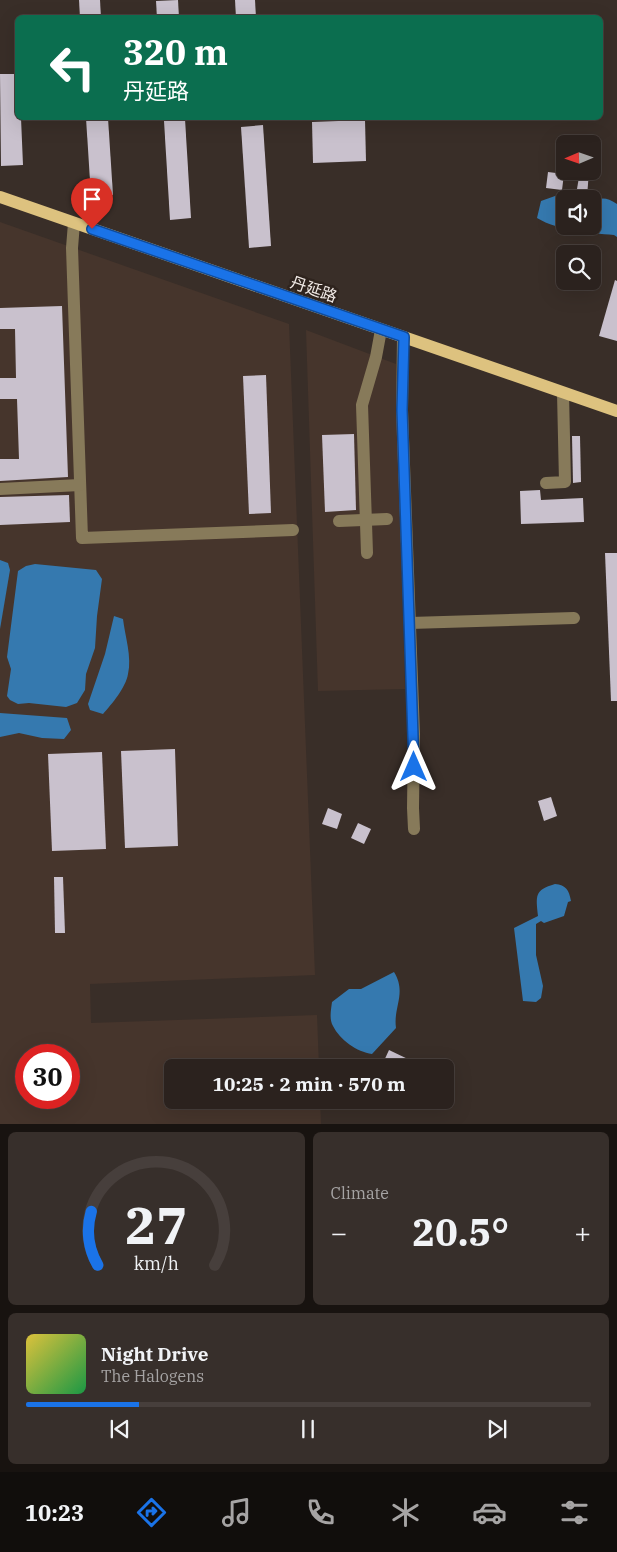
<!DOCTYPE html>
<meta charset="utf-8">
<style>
:root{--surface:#2b221e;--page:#372f2b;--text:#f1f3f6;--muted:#a6a4a4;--line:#473f3c;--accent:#1a73e8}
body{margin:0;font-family:"IBM Plex Serif","Noto Sans SC",serif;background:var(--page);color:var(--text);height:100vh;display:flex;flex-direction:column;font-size:19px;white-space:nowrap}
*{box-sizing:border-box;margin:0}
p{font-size:16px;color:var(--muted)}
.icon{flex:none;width:28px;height:28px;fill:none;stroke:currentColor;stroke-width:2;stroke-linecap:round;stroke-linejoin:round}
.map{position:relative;height:1124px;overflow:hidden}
.side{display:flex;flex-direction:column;gap:8px;padding:8px;background:#181310;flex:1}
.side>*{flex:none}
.top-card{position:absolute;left:15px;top:15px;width:588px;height:105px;border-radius:8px;box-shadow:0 5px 20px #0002,0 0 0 1px var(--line);background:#0b6e4f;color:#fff;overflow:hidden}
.needle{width:32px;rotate:268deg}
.buttons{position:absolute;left:556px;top:135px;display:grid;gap:10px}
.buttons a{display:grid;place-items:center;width:45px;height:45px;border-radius:8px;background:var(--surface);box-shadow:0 5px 20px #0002,0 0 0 1px var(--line);font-size:25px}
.speed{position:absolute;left:15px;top:1044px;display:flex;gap:10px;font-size:25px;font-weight:700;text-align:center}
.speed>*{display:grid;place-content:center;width:65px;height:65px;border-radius:50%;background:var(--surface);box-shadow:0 5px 20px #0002,0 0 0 1px var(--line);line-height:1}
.speed .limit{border:8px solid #d22;background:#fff;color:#111}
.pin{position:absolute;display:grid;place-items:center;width:42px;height:42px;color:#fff;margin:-51px -21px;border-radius:50% 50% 50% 0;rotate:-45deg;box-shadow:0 0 5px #0007}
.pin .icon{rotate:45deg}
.me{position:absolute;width:55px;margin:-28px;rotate:0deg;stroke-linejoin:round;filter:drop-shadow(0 0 4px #0008)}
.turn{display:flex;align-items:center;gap:18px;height:105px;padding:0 25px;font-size:22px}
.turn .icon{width:65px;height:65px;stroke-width:2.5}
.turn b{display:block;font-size:35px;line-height:42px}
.big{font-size:38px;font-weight:700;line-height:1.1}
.side .widget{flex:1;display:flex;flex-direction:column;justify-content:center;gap:8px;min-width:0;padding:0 18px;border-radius:8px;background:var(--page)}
.side .dial{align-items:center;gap:0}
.dial svg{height:130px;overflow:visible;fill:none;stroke:var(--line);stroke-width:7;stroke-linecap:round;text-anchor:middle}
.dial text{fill:var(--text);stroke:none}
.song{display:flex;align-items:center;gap:15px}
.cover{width:60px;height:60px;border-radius:8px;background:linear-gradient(135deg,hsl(50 70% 55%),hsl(140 70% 35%))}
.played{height:5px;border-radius:2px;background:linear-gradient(90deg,var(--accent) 20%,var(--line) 20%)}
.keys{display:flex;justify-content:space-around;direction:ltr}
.heat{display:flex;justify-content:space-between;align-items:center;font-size:28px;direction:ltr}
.side .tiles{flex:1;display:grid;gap:8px;grid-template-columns:1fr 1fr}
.widget:last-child{grid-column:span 2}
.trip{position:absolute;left:164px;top:1059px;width:290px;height:50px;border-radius:8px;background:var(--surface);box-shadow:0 5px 20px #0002,0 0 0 1px var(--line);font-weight:700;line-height:50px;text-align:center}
.menu{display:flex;height:80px;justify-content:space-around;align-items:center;background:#110e0c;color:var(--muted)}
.menu .icon{width:35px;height:35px}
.menu .selected{color:var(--accent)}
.menu b{font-size:22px;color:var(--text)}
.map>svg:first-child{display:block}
</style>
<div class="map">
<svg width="617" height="1125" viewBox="0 0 617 1125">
<rect width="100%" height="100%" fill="#392e28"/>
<g fill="#46352c" fill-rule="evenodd">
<path d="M0,222L289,324L315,975L90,984L91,1023L317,1015L319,1067L172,1068V1100H320L321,1124L0,1125ZM26,1055H69V1098H26Z"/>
<path d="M306,330L396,364L405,689L318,691Z"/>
</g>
<g fill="#3579af">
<path d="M555,196L565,199V226H592L593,201C603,197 607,198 617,204V237L614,235C589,233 559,231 537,218L541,201Z"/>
<path d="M0,560L8,563L10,570L0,629Z"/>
<path d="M35,564L96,570L102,579L97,616L95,648L86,674L85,690L77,703L66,707L29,703L18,704L10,700L7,696L11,669L7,657L18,571L26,566Z"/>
<path d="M114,616L123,619C125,636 132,657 128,674C126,687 112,704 103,714L90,710L88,704L105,654Z"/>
<path d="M0,713L67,718L71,730L64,739L42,738L19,733L0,737Z"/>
<path d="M555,884C566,885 569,890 571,901L568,902L564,916L544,923L541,921L536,924V955L543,986L541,998L536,1002L523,1001L514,928L538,916C536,896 534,890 555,884Z"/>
<path d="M394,972C407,993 393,1007 396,1028L372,1054C357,1052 340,1040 333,1026C329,1019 331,1010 332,1002L349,989H361Z"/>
</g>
<g fill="#c9c1cd">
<path d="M79,0H100L101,18H80Z"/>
<path d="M178,0L179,18H157L156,1Z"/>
<path d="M235,0H255L256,18H236Z"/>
<path d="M0,74H18V118H21L23,165L1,166Z"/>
<path d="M86,118H108L113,195L91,196Z"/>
<path d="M185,119L191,218L170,220L164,121Z"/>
<path d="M365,120L366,161L313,163L312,122Z"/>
<path d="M263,125L271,246L249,248L241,127Z"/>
<path d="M580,171H589L587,197L576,195Z"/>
<path d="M548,172L564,174L562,190L546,188Z"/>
<path d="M615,280L617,281V341L599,336Z"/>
<path d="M62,306L68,477L0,481V459H19L17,399H0V378H16L15,329H0V308Z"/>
<path d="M266,375L271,513L249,514L243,376Z"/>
<path d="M354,434L356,510L325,512L322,435Z"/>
<path d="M572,436H580L581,482L573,483Z"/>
<path d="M540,490L541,500L583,498L584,522L521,524L520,491Z"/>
<path d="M69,495L70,522L0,525V497Z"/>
<path d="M605,553H617V701H611Z"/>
<path d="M175,749L178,846L125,848L121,751Z"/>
<path d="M102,752L106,849L52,851L48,754Z"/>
<path d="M551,797L557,816L544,821L538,801Z"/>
<path d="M328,808L342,814L337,829L322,824Z"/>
<path d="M358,823L371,829L364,844L351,838Z"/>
<path d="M54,877H63L65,933H55Z"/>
<path d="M389,1050L412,1061L408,1068H394L383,1063Z"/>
</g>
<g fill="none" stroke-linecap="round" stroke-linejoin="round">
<g stroke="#877a5a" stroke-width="12">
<path d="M74,223L72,248L82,538L293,530"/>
<path d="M403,337L402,410L414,734L413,808L414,829"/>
<path d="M546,483L565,482L563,393"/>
<path d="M0,489L80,485"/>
<path d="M339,521L387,519"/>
<path d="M367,553L362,405L376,357L381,330"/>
<path d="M410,623L574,618"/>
</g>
<path stroke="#ddc27f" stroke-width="12" d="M0,197L617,411"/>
</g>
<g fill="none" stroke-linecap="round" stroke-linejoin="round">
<defs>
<path id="route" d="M92,229L404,337L402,410L414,767"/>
</defs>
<use href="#route" stroke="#114b97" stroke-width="12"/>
<use href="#route" stroke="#1a73e8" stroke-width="9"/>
</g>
<g text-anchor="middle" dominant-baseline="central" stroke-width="5" stroke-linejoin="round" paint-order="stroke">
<g font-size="16" fill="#f1eae6" stroke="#2f241e">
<text transform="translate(314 289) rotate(19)">丹延路</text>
</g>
</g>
</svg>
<div class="buttons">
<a><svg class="needle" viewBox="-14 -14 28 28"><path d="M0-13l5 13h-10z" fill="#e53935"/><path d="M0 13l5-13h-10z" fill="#a6a4a4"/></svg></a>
<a><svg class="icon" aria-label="sound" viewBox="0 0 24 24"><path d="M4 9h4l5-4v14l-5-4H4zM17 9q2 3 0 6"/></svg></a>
<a><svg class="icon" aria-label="search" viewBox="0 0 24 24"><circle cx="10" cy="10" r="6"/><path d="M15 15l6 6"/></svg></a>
</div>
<div class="speed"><div class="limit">30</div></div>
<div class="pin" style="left:92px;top:229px;background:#d93025"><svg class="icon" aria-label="arrive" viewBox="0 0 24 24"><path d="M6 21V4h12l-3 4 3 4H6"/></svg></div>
<svg class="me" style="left:414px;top:767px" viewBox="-20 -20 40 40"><path d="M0-17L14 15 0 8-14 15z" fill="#1a73e8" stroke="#fff" stroke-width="4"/></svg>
<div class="trip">10:25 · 2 min · 570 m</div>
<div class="top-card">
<div class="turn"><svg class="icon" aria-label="left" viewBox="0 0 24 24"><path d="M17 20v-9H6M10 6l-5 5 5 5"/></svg><div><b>320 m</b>丹延路</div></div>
</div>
</div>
<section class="side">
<div class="tiles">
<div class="widget dial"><svg viewBox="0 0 100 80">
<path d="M14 69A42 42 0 1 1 86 69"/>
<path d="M14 69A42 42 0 0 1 10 36" stroke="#1a73e8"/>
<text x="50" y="56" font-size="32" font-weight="700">27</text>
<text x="50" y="72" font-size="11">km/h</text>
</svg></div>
<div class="widget"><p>Climate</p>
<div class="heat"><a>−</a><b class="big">20.5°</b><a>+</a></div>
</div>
<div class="widget">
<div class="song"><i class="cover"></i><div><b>Night Drive</b><p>The Halogens</p></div></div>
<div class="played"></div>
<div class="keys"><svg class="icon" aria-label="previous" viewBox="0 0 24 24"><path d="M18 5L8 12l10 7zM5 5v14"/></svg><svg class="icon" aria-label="pause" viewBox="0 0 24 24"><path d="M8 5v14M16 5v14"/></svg><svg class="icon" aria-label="next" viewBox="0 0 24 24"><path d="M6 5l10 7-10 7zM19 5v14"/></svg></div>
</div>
</div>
</section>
<nav class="menu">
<b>10:23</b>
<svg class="icon selected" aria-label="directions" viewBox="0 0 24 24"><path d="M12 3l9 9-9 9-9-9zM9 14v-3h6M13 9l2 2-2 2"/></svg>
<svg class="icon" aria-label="music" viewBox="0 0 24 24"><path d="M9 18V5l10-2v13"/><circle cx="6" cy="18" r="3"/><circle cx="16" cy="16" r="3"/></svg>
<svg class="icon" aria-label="phone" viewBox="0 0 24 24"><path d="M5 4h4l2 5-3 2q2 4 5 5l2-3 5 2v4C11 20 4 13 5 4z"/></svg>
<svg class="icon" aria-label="climate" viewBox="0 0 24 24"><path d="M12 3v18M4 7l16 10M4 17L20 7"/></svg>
<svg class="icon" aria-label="car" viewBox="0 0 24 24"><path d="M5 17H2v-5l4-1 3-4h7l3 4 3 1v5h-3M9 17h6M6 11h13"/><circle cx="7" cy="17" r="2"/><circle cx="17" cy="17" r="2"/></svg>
<svg class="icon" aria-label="filters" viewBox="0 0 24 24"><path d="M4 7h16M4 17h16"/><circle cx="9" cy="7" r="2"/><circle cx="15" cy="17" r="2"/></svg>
</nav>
